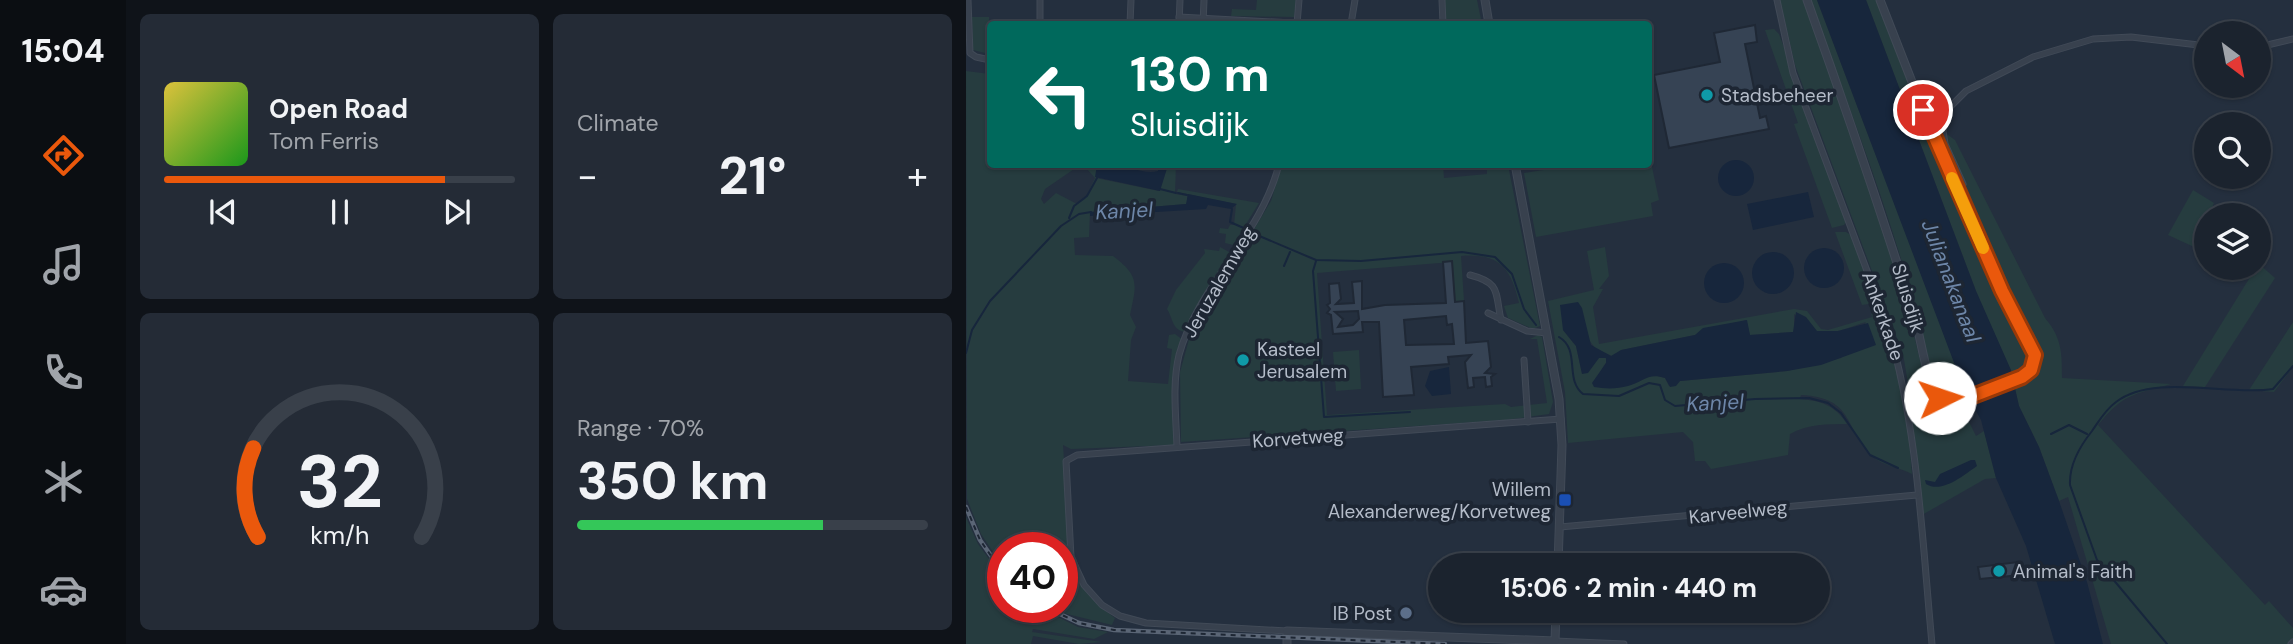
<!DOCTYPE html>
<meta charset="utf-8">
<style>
:root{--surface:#1b232e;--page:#242b36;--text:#f1f3f6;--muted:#a0a4aa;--line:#39404a;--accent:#ea580c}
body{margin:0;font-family:"DM Sans",sans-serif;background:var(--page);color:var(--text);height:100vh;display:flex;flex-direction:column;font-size:26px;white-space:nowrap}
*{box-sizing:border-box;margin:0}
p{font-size:23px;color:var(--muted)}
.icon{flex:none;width:38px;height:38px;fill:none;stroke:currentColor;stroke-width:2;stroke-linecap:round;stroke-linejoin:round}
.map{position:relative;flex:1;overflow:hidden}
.sheet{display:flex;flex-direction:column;gap:14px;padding:14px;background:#0f1319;width:840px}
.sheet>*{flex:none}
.guide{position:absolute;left:21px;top:21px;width:665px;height:147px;border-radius:7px;box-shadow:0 2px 5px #0004,0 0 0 2px var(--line);background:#00695c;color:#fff;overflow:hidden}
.needle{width:46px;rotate:148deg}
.fabs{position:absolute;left:1228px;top:21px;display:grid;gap:14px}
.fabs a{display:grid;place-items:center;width:77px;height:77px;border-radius:50%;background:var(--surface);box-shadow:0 2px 5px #0004,0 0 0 2px var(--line);font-size:35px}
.speed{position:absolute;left:21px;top:532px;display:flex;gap:14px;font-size:35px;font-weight:700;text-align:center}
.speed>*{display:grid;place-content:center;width:91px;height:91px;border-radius:50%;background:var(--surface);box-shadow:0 2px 5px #0004,0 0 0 2px var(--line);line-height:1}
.speed .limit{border:10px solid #d22;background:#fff;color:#111}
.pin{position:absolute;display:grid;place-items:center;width:60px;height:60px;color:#fff;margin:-30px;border:4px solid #fff;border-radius:50%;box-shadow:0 2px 7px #0007}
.me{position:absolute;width:77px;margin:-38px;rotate:86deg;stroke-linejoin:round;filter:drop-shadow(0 0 5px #0008)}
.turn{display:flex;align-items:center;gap:24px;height:147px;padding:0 28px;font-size:32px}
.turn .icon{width:91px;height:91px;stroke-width:2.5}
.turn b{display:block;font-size:49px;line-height:60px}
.big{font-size:52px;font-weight:700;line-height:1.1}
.sheet .tile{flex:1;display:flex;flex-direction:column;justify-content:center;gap:10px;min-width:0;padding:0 24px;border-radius:10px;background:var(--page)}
.sheet .dial{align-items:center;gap:0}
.dial svg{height:182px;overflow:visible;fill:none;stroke:var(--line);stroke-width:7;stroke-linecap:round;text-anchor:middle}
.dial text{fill:var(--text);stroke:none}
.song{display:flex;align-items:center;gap:21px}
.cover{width:84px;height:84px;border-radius:10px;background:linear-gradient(135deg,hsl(50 70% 55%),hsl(120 70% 35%))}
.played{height:7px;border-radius:4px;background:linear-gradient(90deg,var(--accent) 80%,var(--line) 80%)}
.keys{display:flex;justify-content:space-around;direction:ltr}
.heat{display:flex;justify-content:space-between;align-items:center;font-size:38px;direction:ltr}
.charge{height:10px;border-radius:5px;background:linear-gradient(90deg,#34c759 70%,var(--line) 0)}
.sheet .tiles{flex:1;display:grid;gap:14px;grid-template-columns:repeat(2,1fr)}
.trip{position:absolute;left:462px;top:553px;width:402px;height:70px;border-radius:35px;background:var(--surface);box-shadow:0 2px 5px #0004,0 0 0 2px var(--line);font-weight:700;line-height:70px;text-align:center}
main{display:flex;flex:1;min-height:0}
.dock{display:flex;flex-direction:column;width:126px;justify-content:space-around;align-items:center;background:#0b0e12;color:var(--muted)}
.dock .icon{width:49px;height:49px}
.dock .active{color:var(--accent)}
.dock b{font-size:32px;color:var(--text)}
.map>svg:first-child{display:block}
</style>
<main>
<nav class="dock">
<b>15:04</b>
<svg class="icon active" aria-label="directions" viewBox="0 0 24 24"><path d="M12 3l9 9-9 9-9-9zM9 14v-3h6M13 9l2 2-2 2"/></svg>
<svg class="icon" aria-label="music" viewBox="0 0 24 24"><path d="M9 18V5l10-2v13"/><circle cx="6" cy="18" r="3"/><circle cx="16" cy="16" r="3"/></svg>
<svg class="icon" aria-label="phone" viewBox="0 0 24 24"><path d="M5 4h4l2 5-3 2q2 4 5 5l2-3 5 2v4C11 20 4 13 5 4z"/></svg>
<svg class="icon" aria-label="climate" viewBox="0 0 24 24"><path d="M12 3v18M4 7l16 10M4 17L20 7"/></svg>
<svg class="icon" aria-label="car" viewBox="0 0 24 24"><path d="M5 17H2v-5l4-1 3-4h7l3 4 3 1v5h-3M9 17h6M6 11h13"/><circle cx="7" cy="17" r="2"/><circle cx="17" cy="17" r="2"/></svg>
</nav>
<section class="sheet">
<div class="tiles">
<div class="tile">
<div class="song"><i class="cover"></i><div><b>Open Road</b><p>Tom Ferris</p></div></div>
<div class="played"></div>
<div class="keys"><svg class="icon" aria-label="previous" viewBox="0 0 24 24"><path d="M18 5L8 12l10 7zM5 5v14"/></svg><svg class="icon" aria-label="pause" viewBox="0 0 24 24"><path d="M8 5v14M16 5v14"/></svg><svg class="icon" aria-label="next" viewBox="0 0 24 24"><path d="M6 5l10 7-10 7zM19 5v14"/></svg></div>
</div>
<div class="tile"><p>Climate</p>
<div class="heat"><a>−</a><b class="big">21°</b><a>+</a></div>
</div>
<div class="tile dial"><svg viewBox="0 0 100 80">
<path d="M14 69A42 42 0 1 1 86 69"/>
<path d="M14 69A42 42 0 0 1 12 30" stroke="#ea580c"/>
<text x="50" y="56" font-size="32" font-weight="700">32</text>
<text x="50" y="72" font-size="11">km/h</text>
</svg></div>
<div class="tile"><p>Range · 70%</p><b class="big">350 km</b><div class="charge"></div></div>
</div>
</section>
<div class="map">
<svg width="1327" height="644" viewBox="0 0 1327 644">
<rect width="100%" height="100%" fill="#242f3e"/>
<g fill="#263c3f" fill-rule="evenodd">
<path d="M291,0H330L328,17L265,16L266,9L290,10Z"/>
<path d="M478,0H511L516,24H480Z"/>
<path d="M814,0H837L885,125L936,285L962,393L976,409L997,410L1010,436L1018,431L1030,478L1019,479L956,515L943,389L937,354L829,65Z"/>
<path d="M843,0H851L988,361L996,381L987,384L991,398L983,399C964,389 959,342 953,322C924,212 883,106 843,0Z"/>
<path d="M900,0H911L980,174L974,129L989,140L1079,318C1096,338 1096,353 1096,378L1205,384C1167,395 1158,393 1132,425L1299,605L1303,601L1327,628V639L1322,644H1145L1102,497L1093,501L1073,447L1053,406L1044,370L1010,291Z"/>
<path d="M6,17H23V54L7,50Z"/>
<path d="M808,29L813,34L882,219L878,225L866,228L828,124L832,123L799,30Z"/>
<path d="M0,71L24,74V115H20L22,125L19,132L24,134V164L114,165L79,189L75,199L78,204L90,193L111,204L119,199L129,178L120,168L123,165H131L130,178L193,191L202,165H210L209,194L221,196V204L124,212L123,237L108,238L109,255L147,256C175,277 170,285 164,315L170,327L165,340L162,381L202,384L206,349L201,348L203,335L209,334L217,340L212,353L208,445L105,449L97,445L105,564C115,588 128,602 149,618L146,625L97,613L85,607H96V548H37V567L15,534L1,499Z"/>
<path d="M683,153L693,200L685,203L687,216L570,237L558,173L610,165L682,164Z"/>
<path d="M316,165H477L478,178L521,174V165H542L574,326L567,329L542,318L538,306L553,303C545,267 532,253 495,256L498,301L489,302L486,262L351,273L361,415L539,404L545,407L581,403L571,339H564L572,335L576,337L587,402L583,414L540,420L215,442L214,372L224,336L305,201Z"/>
<path d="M212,189L293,203L267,245L259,243L260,234L253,233L254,228L262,229L264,225H268L270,204L211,192Z"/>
<path d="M1227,190L1248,203L1238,227L1241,229V253L1202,235Z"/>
<path d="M869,232H880L888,237L929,352L941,414L946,474C934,467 916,466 906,456C877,427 889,398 835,395L834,399C855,401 869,405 881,424C862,424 841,424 824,434L822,455L745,469L739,461H729L727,442L717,432L602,443L599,392L582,301L628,290L621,251L639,247L643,276L633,289H637L627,307L633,344L828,309L841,311L855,329L862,330L906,317L903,304L896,305ZM828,314C835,318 843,327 850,331C864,337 886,326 900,322L875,358L821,371L714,381L703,386L699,378L687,375L667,384L636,369L641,361L639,357L633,358L616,373L610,346L597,330L623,340L630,349L646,356L656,350L729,335L780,320L784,335L828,332Z"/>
<path d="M254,247L265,253L220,332C206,331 207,318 201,309L210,290L239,253L238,249L253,251Z"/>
<path d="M1293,264L1309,278L1239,387L1217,386L1286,274L1273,268H1293Z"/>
<path d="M1327,322V367L1308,392L1283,390Z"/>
<path d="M393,350L395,389L370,391L367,352Z"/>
<path d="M0,517L12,544L37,578V607H72L112,627L142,632L128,639L67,629L66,632L136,642L113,644L67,636L65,644H0Z"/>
</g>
<g fill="#17263c">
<path d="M851,0H900L1010,291L1045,370L1053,406L1073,447L1093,501L1121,582L1137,644H1089L1060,546L1030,478L1015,420L998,389Z"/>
<circle cx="770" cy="178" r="18"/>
<path d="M131,165L140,168L143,165C159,164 177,175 192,171V165H202L194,191L129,177Z"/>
<path d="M842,192L848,217L787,230L781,204Z"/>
<path d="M222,194L271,204L265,209L242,205L240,209L124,216V212L220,204Z"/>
<circle cx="858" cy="268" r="20"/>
<circle cx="807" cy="273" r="21"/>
<circle cx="758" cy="283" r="20"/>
<path d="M612,302L616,308L625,345L645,356L655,350L729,335L737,328L781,320L784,335L827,332L830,312L840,317L851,331H872L902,323L910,345L855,365L821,371L714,381L710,386L704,387L699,378C683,372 676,382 662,386C651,389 640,389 628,387L626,383L640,363V358H633L622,373L616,374L610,346L597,330L594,305Z"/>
<path d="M483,367L485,394L466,396L459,386L464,371Z"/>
<path d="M1005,460H1009L1011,466C998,475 976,494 960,484L959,480L969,482L974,474Z"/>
</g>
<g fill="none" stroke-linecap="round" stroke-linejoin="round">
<g stroke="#17263c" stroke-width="2">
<path d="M194,189L210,193"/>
<path d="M212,193L221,195"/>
<path d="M266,209L264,222L280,229"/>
<path d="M103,218L108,206L121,196L131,178"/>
<path d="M284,232L350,260L395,261L496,252L529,257L546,274L558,309L570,325"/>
<path d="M350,261L347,271L358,417L444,412"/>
<path d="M318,266L324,252"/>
<path d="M593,337C615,350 598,379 617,394L653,396L683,383L694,385L699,400L709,406L789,399L843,398L862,403L875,413L904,455L932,468"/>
<path d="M0,353L6,330L24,301L95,226L113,214L125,212"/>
<path d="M1085,434L1103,425L1121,434"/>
<path d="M1201,644L1131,560L1104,485C1103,466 1114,446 1126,431C1133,421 1139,410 1150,402C1187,373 1262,396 1307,389L1327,366"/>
</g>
</g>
<g fill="#364354" stroke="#1f2835" stroke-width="2" fill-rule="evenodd">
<path d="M789,25L791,42L779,44L794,118L800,116L803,129L703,148L688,75L754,62L748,33Z"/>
<path d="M486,261L489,302L498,301L500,343L522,341L525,367L519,373L529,374L525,377L526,386L520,387L519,377L507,378L508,387L502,388L499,362L505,355L482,357L483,364L445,367L448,395L417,397L413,322H396L397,332L367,334L365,315L361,313L364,309L361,305L364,303L363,284L373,283L375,299L370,304L388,303L386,282L396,281V309L419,305L480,303L477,262ZM392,311L393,319L387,325L372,327L377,319L369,312ZM480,316L481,325L486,324L488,344L440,345L438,320Z"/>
<path d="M1052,562L1055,575L1014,579L1012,567Z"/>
</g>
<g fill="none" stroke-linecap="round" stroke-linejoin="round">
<defs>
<g id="minor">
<path d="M2,0L4,53L10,57L24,60"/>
<path d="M74,0V24"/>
<path d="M476,0L477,24"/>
<path d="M811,0L827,73L922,327C952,429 956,538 966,644"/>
<path d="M213,17L346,24"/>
<path d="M164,24L165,0"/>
<path d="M213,24L214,0"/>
<path d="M237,24L238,0"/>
<path d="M331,24L333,0"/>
<path d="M385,24L389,0"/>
<path d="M1293,47L1327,39"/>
<path d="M990,187L997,184L979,144L977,131L982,109L1000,91L1067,57L1127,39L1165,37L1241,46"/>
<path d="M504,275C535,283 529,292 535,320"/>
<path d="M522,313L561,331L581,333"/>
<path d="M558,360L562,422"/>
<path d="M211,447C210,417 206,384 213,355C232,285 296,235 313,164"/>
<path d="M594,527L951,495"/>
<path d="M321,631L180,623L154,616L136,605L118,585L105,557L100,461L111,455L595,419"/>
<path d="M589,641L658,644"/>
<path d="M1325,644L1327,642"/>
</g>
<g id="tertiary">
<path d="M519,0L523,24"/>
<path d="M841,0C879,106 915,212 949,319C955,337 961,390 975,399C989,408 1045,382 1060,375L1068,366V351L1049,318L964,128L914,0"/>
<path d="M549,164L593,399L596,445L592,565"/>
<path d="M321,644V631L589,641L590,611"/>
</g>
</defs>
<use href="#minor" stroke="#414a57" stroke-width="7"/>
<use href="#tertiary" stroke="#414a57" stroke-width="9"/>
<use href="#minor" stroke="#38414e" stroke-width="5"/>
<use href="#tertiary" stroke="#38414e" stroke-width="7"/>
<defs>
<g id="rail">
<path d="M0,507L14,540L37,573"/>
<path d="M79,607L113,623L148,630L479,644"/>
</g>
</defs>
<use href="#rail" stroke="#5a6575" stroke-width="4.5"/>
<use href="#rail" stroke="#1d2633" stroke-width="2" stroke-dasharray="5" stroke-linecap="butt"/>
</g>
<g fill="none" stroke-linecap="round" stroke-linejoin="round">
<defs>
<path id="route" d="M957,110L1036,291L1069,355L1065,370L1056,377L994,401L983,402L974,398"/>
</defs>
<use href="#route" stroke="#983908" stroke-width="18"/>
<use href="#route" stroke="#ea580c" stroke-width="12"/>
<path stroke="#f59e0b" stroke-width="12" d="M986,178L1017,248"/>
</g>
<g fill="#0f9aa8" stroke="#1d2633" stroke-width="2.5">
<circle cx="741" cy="95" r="7"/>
<circle cx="277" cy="360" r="7"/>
<circle cx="1033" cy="571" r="7"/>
</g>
<rect fill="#1a4fb4" stroke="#1d2633" stroke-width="2.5" x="592" y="493" width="14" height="14" rx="3.5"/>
<circle fill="#5c6f8a" stroke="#1d2633" stroke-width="2.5" cx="440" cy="613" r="7"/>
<g text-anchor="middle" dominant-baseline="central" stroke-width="7" stroke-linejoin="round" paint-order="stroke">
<g font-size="19" fill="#b4bcc9" stroke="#1d2633" text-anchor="start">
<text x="755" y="95">Stadsbeheer</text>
<text x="291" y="349">Kasteel<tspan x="291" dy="22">Jerusalem</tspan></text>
<text x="585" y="489" text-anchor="end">Willem<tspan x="585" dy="22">Alexanderweg/Korvetweg</tspan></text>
<text x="1047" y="571">Animal's Faith</text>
<text x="426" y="613" text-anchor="end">IB Post</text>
</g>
<g font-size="19" fill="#b4bcc9" stroke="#1d2633">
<text transform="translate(253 282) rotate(-60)">Jeruzalemweg</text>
<text transform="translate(942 298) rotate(73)">Sluisdijk</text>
<text transform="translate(917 316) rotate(71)">Ankerkade</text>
<text transform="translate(332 438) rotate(-4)">Korvetweg</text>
<text transform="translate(772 512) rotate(-6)">Karveelweg</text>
</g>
<g font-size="21" font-style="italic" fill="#6d86a8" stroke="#1d2633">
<text transform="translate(158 211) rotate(-3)">Kanjel</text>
<text transform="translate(985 281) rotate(69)">Julianakanaal</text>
<text transform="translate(749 403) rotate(-3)">Kanjel</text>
</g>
</g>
</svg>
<div class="fabs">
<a><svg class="needle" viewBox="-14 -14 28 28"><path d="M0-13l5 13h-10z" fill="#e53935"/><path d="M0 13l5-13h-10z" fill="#a0a4aa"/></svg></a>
<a><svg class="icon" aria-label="search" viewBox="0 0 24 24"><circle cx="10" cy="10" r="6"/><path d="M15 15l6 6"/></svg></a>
<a><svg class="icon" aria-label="layers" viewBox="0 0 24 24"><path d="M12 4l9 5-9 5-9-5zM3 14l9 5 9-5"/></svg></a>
</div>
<div class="speed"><div class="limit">40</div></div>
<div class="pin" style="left:957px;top:110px;background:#d93025"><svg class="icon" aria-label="arrive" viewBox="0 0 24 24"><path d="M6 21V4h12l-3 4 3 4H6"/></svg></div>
<svg class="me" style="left:974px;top:398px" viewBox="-20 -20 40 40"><circle r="19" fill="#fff"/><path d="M0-13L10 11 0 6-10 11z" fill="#ea580c"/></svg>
<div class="trip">15:06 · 2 min · 440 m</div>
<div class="guide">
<div class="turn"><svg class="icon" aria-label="left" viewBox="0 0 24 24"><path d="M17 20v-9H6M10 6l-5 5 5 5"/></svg><div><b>130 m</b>Sluisdijk</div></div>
</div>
</div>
</main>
